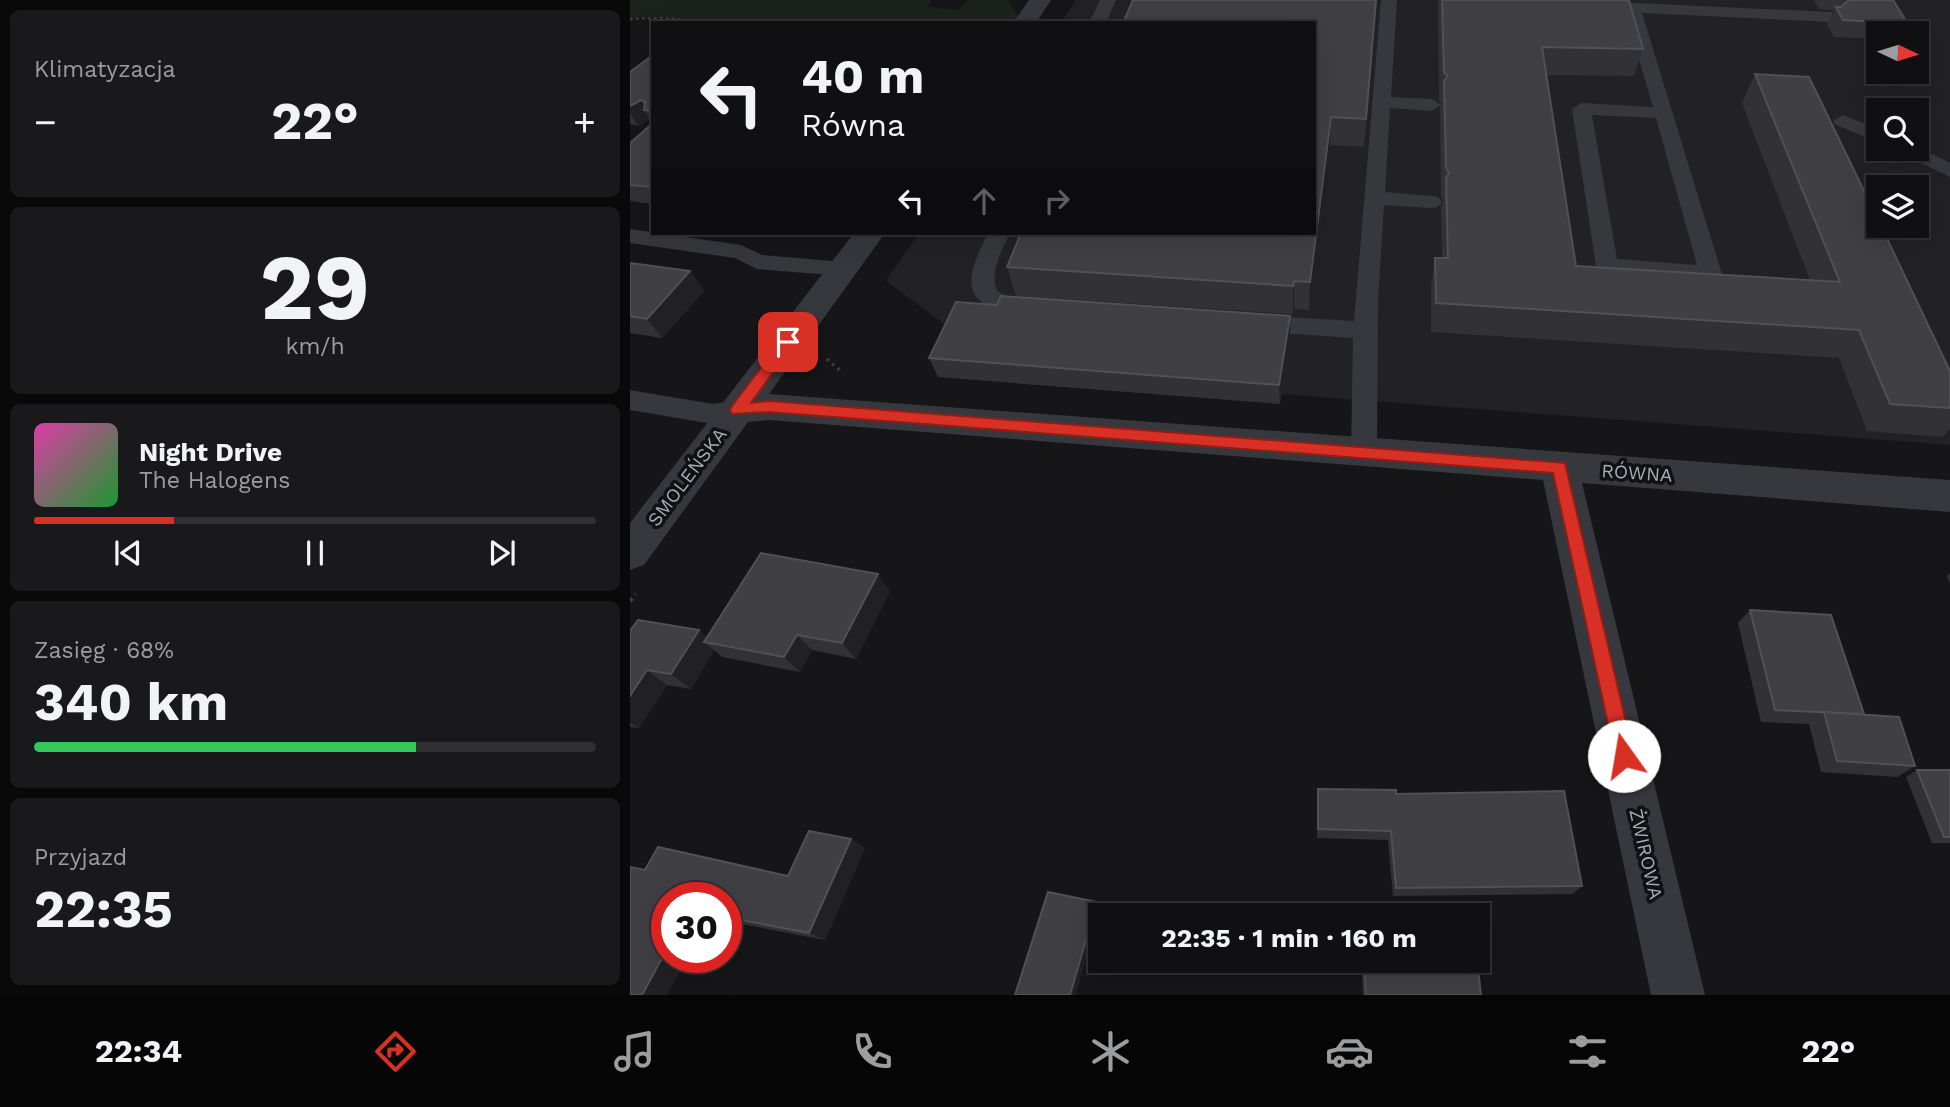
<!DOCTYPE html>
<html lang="pl">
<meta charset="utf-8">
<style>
:root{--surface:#101012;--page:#19191b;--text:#f1f3f6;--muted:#9c9d9f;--line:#303032;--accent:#d93025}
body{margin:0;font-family:"Work Sans",sans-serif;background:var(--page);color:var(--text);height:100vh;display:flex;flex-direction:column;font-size:26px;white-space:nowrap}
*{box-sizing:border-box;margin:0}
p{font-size:23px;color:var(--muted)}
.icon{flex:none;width:38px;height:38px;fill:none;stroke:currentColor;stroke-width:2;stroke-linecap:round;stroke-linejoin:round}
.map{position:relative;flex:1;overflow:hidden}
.sheet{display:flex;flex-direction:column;gap:10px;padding:10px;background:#09090a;width:630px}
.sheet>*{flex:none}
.hud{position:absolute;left:21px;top:21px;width:665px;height:214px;border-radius:0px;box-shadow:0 7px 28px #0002,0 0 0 2px var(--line);background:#101012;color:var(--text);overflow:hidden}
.needle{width:46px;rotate:94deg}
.fabs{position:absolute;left:1236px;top:21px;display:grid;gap:14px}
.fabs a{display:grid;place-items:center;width:63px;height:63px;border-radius:0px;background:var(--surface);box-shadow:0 7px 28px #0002,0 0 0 2px var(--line);font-size:35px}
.speed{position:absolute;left:21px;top:882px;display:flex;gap:14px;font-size:35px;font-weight:700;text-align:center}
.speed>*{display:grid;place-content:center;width:91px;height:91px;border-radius:50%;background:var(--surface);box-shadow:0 7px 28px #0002,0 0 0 2px var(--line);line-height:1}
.speed .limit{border:10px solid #d22;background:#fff;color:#111}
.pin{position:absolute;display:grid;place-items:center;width:60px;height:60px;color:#fff;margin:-30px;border-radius:14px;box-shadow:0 4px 10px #0006}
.me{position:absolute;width:77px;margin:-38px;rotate:347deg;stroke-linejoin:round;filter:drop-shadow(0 0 5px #0008)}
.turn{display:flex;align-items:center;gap:24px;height:147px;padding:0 35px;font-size:32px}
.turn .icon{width:91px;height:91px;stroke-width:2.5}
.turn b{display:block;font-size:49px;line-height:60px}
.lanes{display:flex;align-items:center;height:66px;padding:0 35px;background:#0003;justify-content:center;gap:35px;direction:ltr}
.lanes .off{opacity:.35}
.big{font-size:52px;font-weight:700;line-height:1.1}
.sheet .card{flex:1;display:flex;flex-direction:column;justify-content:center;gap:10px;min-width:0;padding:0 24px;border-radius:10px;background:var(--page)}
.sheet .dial{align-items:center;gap:0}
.dial b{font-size:91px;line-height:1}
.song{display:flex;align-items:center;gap:21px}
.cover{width:84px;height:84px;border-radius:10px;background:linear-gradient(135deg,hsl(320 70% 55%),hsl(130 70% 35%))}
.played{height:7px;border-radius:4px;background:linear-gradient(90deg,var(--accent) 25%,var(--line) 25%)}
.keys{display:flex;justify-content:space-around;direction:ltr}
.heat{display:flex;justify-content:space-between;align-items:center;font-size:38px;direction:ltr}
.charge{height:10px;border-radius:5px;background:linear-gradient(90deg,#34c759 68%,var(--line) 0)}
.trip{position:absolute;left:458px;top:903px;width:402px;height:70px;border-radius:0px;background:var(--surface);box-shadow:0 7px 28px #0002,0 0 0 2px var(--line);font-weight:700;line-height:70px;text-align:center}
.menu{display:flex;height:112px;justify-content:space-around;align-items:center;background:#060607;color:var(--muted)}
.menu .icon{width:49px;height:49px}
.menu .selected{color:var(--accent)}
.menu b{font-size:32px;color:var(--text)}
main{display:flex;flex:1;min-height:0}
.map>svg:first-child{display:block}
</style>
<main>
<section class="sheet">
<div class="card"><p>Klimatyzacja</p>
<div class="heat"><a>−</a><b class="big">22°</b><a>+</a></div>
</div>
<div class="card dial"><b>29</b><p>km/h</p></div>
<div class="card">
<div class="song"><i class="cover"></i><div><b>Night Drive</b><p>The Halogens</p></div></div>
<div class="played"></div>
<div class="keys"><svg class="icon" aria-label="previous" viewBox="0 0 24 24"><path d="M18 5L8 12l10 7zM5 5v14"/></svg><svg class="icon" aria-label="pause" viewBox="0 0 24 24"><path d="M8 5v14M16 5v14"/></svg><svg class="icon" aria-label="next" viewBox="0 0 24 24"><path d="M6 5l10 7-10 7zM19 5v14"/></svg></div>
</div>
<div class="card"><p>Zasięg · 68%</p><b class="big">340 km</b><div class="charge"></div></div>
<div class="card"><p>Przyjazd</p><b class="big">22:35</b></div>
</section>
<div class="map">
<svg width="1320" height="995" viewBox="0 0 1320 995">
<rect width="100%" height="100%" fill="#161618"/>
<path fill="#222225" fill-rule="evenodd" d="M446,0H1320V445L652,394L650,404L308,377L330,328L317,326L256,281L289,233H684V23H431ZM1248,33H1286V72H1248ZM1248,110H1286V149H1248ZM1248,187H1286V226H1248Z"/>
<path fill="#1c231d" d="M0,0H302L296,7L329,10L338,0H378L388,15L382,23H86L33,18L0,19Z"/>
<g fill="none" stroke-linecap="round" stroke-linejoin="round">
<path stroke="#3d3f44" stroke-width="2.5" stroke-dasharray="2.5 3.5" stroke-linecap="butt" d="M0,19L33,18L86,23"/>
<path stroke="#3d3f44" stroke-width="3.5" stroke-dasharray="2.5 4.5" stroke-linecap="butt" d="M197,359L212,372"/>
<path stroke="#3d3f44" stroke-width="4.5" stroke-dasharray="3.5 5" stroke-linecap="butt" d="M0,601L6,594"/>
<g fill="#37383d" fill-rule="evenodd">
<path d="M470,0H486L476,23H459Z"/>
<path d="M751,0H767L761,97L802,99L811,105L802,111L760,108L755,192L801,196L808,197L812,202L808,207L801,208L754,205L748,301L747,452L744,459L734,462L724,459L721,452L723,338L621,331L613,329L609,323L613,317L621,315L724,321Z"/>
<path d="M986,2L1201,12L1209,17L1201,22L1012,13L1092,274L1089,279L1081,282L977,273L969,271L966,266L942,109L951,103L1023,107L995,12L980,11L978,7ZM962,115L1026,118L1067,265L987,259Z"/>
<path d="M1213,115L1248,129V142L1206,125L1203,121Z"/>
<path d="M1286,146L1320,163V177L1270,153L1267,149H1286Z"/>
<path d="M0,229L111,245L132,255L214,262L222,264L225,269L222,274L214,276L127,269L105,258L0,243Z"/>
<path d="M358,233H380C372,250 359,272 367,291L376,296L414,302L418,308L414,314C400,318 385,314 372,311C324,299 343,264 358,233Z"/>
<path d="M0,390L83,404L108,400L117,403L121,410L117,417L83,424L0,410Z"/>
</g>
<g fill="#37383d" fill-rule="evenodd">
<path d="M399,0H421L406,23H383Z"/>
<path d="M224,233H255L139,394L1320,480V512L952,483L1075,995H1021L913,480L139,420L118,422L14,565L0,570V523Z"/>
</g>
</g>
<g fill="#323236">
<path d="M746,0L734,147L700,145L679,310L664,309L663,314L386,296L377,267L391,234L387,233H684V23Z"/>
<path d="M808,0H999L1013,49L1004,76L916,75L946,266L1180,280L1112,103L1125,74L1320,371V429L1313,437L1237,431L1209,358L801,332V286L805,258H812L811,207L813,199L811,197L810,109L811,102L809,101Z"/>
<path d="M1184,0H1263L1278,24L1273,33H1248V39L1204,37L1197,24L1204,11L1202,10L1189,9Z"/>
<path d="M23,55V204L0,201V143L23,123L20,119L8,126L0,124V72Z"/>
<path d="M0,263L60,271L74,291L32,338L0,333Z"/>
<path d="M660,336L650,404L308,377L299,358Z"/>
<path d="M1320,573V584L1317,576Z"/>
<path d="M260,591L226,659L182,650L170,672L92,657L84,650L61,689L37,685L9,728L0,727V631L77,637Z"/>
<path d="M1120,610L1233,715L1285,766L1267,777L1191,772L1179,724L1131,722L1108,623Z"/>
<path d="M1287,770H1320V843H1302L1276,777Z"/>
<path d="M688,789L766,794L952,886L943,894L763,896L758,840L687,838Z"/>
<path d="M221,839L235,848L195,940L96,921V898H37V957H57L37,995H0L15,870L158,876Z"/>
<path d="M731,961H807L808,968L851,995H733Z"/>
</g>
<g fill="#212124">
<path d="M11,100L18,111L14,110L20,119L8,126L0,113V106Z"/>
<path d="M701,117L700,145L679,310L680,282Z"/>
<path d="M60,271L74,291L32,338L17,319Z"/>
<path d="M664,281V309L663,314V286Z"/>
<path d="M660,316V336L650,404L649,385Z"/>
<path d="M248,574L260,591L226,659L212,643Z"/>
<path d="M69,630L85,644L74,642L84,650L61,689L41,674Z"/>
<path d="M167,635L182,650L170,672L154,657Z"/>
<path d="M17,670L37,685L9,728L0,723V696Z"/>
<path d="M221,839L235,848L195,940L179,933Z"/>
<path d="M467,902L471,907L446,995H440Z"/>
<path d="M37,949V957H57L37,995H12Z"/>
</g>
<g fill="#3f3f44" stroke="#4f5156" stroke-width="2">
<path d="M503,0H746L736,119L701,117L680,282L664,281L663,286L377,267L391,233H684V23H493Z"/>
<path d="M812,0H999L1013,49L912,47L946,266L1210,282L1125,74L1179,77L1248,220V226H1251L1320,371V408L1260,404L1229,330L806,303L805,258H818L816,178L819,173L816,168L814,81L818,76L814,73Z"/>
<path d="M1219,0H1263L1278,24L1213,20L1206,7H1211Z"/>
<path d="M23,55V111L14,110L15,102L11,100L0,106V72Z"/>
<path d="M23,123V187L0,185V143Z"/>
<path d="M0,263L60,271L17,319L0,316Z"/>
<path d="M371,296L660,316L649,385L299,358L326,302L367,305Z"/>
<path d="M131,553L248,574L212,643L167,635L154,657L74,642Z"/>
<path d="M1120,610L1201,615L1234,714L1145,710Z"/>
<path d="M8,620L69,630L41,674L17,670L0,696V631Z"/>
<path d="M1194,712L1269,717L1285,766L1207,761Z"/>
<path d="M1287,770H1320V837H1314Z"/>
<path d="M688,789L766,790V794L934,791L952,886L766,888L761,831L688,829Z"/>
<path d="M179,831L221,839L179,933L96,917V898H37V949L12,995H0V867L15,870L28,847L158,876Z"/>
<path d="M418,892L467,902L440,995H385Z"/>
<path d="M734,961H807L808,968H848L851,995H736Z"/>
</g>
<path fill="#d93025" stroke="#8d1f18" stroke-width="2" d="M158,338L165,342L121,403L139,401L935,463L1004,756L1001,763L994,765L987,763L985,756L923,473L139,412L102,414L100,410L102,406L153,339Z"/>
<g text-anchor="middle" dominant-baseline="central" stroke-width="7" stroke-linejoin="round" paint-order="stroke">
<g font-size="19" fill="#a8adb8" stroke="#111113">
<text transform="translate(1007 473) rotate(4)">RÓWNA</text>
<text transform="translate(57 477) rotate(-53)">SMOLEŃSKA</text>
<text transform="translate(1016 854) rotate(77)">ŻWIROWA</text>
</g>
</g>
</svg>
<div class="fabs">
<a><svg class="needle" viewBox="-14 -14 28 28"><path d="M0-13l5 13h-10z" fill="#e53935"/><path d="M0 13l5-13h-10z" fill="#9c9d9f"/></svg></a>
<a><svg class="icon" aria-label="search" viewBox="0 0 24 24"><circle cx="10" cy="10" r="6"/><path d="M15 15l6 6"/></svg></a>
<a><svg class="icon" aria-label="layers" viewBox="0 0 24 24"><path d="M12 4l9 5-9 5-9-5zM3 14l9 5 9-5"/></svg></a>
</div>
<div class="speed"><div class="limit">30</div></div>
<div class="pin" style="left:158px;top:342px;background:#d93025"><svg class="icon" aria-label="arrive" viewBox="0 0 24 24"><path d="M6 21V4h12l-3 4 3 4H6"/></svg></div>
<svg class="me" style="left:994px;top:756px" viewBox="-20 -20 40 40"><circle r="19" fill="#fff"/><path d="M0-13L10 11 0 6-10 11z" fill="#d93025"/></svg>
<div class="trip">22:35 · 1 min · 160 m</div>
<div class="hud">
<div class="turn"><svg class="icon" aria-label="left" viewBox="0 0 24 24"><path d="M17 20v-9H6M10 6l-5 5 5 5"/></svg><div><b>40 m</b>Równa</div></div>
<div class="lanes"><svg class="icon" aria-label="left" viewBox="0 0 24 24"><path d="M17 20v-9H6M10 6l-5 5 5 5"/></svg><svg class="icon off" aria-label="ahead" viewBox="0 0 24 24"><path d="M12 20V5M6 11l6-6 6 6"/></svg><svg class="icon off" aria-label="right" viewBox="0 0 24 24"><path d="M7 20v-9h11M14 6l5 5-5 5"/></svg></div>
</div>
</div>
</main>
<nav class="menu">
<b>22:34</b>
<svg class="icon selected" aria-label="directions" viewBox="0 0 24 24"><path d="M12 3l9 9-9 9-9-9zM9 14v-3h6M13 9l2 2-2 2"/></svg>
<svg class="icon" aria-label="music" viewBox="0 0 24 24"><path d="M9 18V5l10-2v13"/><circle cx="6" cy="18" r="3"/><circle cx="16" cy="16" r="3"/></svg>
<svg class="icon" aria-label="phone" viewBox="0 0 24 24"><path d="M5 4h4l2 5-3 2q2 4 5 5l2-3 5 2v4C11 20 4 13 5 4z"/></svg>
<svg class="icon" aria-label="climate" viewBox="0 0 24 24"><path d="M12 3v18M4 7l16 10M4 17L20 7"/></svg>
<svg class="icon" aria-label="car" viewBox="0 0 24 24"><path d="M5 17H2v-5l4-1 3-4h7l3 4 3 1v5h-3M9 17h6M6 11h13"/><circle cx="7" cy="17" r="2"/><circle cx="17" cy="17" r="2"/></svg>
<svg class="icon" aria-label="filters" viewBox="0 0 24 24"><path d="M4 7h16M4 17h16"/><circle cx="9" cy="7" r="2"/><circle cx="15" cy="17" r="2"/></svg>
<b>22°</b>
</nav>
